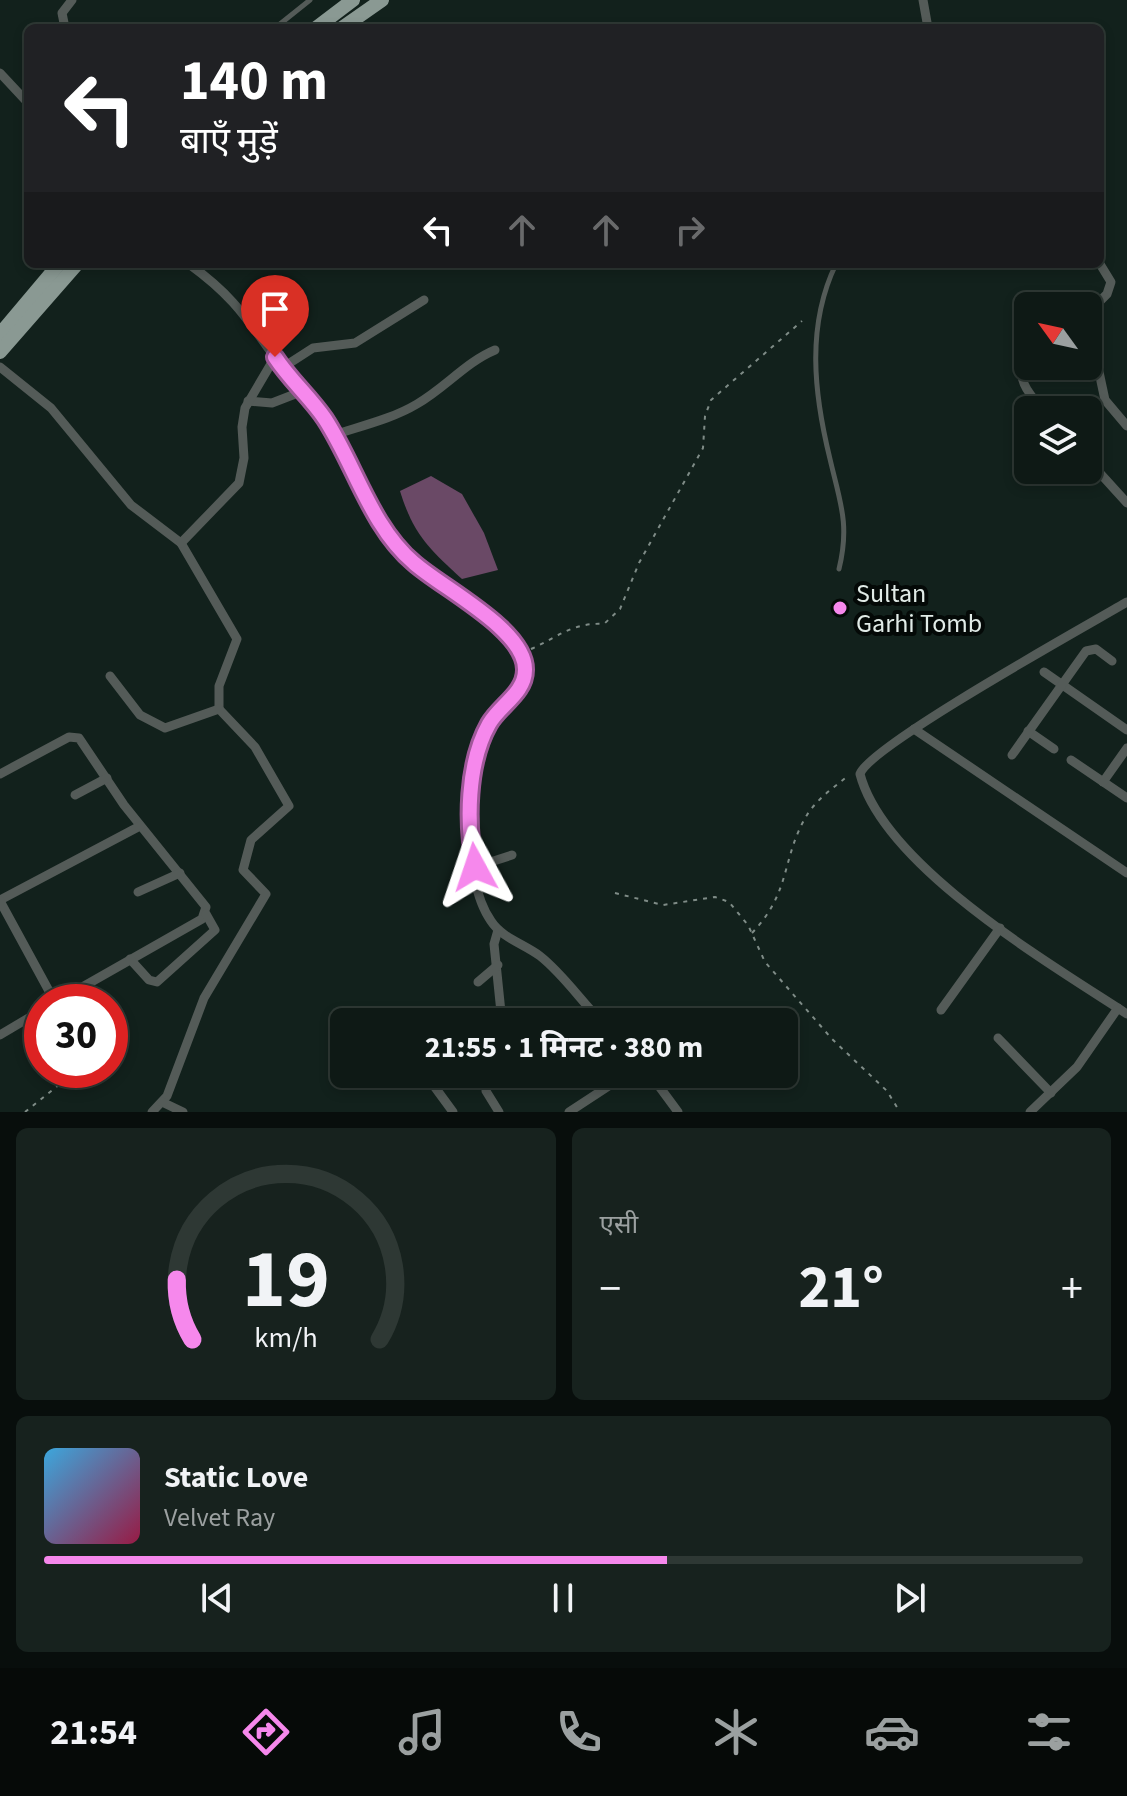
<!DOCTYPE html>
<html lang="hi">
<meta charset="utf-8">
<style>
:root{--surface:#0e1915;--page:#17221e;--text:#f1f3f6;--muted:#9ba0a0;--line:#2e3834;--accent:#f688ec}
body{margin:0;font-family:"Source Sans 3","Noto Sans Devanagari",sans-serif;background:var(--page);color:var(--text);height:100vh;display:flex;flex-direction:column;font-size:30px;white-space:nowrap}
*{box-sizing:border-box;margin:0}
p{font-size:26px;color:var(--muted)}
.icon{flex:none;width:44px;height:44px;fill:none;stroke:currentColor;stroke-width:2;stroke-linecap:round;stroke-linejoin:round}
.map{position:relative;height:1112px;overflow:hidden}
.sheet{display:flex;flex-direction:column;gap:16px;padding:16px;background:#080e0c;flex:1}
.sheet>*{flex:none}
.guide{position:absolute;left:24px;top:24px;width:1080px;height:244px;border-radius:12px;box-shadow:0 4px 12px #0003,0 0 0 2px var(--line);background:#202124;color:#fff;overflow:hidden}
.needle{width:52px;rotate:303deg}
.tools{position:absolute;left:1014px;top:292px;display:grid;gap:16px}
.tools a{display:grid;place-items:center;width:88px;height:88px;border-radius:12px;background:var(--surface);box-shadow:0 4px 12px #0003,0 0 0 2px var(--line);font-size:40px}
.speed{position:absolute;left:24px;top:984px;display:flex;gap:16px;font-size:40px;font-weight:700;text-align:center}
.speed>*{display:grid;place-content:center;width:104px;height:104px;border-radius:50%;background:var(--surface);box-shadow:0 4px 12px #0003,0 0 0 2px var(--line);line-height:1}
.speed .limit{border:12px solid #d22;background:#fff;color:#111}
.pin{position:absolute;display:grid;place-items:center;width:68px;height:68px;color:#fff;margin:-82px -34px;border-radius:50% 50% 50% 0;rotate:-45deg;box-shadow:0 0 8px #0007}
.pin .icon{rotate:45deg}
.me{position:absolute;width:88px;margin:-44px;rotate:355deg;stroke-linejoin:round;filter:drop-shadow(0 0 6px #0008)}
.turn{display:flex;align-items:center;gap:28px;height:168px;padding:0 24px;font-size:36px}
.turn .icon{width:104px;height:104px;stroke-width:2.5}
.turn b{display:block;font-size:56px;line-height:68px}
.lanes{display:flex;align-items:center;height:76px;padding:0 24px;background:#0003;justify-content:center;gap:40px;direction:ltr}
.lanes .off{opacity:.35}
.big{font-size:60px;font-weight:700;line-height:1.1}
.sheet .tile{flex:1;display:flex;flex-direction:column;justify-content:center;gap:12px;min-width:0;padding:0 28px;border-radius:12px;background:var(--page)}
.sheet .dial{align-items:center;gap:0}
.dial svg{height:208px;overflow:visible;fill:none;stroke:var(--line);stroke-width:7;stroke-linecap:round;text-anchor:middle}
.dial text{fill:var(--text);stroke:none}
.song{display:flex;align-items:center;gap:24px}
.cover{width:96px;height:96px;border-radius:12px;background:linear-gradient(135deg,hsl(200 70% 55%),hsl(340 70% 35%))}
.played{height:8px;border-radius:4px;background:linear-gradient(90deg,var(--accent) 60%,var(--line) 60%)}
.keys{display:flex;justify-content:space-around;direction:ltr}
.heat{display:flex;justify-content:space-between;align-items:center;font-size:44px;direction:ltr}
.sheet .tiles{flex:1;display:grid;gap:16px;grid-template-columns:1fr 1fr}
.tile:last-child{grid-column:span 2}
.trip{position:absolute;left:330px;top:1008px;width:468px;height:80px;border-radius:12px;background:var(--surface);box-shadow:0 4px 12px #0003,0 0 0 2px var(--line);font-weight:700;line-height:80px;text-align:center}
.tabs{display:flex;height:128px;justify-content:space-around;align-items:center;background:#060a08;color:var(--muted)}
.tabs .icon{width:56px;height:56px}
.tabs .active{color:var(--accent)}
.tabs b{font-size:36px;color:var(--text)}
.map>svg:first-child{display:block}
</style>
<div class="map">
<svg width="1127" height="1112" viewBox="0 0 1127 1112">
<rect width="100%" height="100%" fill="#12211c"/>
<path fill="#6a4966" d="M431,476L462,494L484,533L498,570L462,579C430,550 413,534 400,491Z"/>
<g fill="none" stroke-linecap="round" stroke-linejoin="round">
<g stroke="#7f8c87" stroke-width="2" stroke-dasharray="4 6" stroke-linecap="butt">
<path d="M531,649C558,637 573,622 604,624L620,609L639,563L703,448L705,416L711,400L802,321"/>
<path d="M615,893L663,905L715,897L729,902L748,925L765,962L832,1039L887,1091L900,1112"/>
<path d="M752,933C792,891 781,858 807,815C817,799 834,787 848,776"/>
<path d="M25,1112L60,1084L66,1070"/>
</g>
<g stroke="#545b58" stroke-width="5">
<path d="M275,28L310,0"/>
<path d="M836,264C806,326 814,394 830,459C840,502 850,524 839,569"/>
</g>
<g stroke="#545b58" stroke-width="9">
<path d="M923,0L928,28"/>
<path d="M65,28L62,13L72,0"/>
<path d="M0,73L28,103"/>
<path d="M189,264C240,301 249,324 285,371C301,392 320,410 333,433C355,472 372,521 404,553C430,581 512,623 523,655C533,684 508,696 494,716C464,758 460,878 491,921C502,938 524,944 540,956C563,974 581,1001 602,1022"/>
<path d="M1088,313L1107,294L1111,282L1100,264"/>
<path d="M1028,357C1013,377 1029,394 1043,410"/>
<path d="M1088,357L1099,372L1105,400L1127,426"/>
<path d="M0,367L51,408L131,505L181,543L237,639L219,686V709"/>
<path d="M282,368L313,348L355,343L424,300"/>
<path d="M248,401L272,403L303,391"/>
<path d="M334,435C361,426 392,419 417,404C445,388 466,362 495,350"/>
<path d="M1088,460L1127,503"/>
<path d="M181,543L239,483L244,458L242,427L245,408L275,357"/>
<path d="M1127,602C1088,625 869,746 860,774C884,866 1049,963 1127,1014"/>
<path d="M1044,672L1127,730"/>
<path d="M110,676L140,715L165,728L219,709L255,747L289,806L251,840L243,870L266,894L204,998L167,1096L152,1112"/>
<path d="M914,729L1127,873"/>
<path d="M1028,731L1054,749"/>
<path d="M1012,755L1086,651L1096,649L1112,661"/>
<path d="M1071,760L1127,798"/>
<path d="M0,774L69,737L79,738L124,805L206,907L202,919L56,1002"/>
<path d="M1103,782L1127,748"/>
<path d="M75,795L107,778"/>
<path d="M475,867L512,855"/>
<path d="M138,892L180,873"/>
<path d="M0,900L140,826"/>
<path d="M0,901L55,1002"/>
<path d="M498,930L494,944L502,1022"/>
<path d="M130,959L149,980L157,982L215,930L206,914"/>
<path d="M478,982L498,965"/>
<path d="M941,1010L1000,928"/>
<path d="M0,1035L42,1010"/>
<path d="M998,1038L1051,1093"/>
<path d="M469,1074L485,1087"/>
<path d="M489,1074L486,1091L499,1112"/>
<path d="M650,1074L678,1112"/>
<path d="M434,1086L453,1112"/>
<path d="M162,1102L183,1112"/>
<path d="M569,1112L627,1074"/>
<path d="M1030,1112L1077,1067L1118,1008"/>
</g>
<g stroke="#8a9993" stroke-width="14">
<path d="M316,28L353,0"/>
<path d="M342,28L382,0"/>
<path d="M0,334L59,264"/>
<path d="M0,352L77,264"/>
</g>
</g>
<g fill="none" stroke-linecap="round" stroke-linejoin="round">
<defs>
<path id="route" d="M275,357C290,380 310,397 325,419C355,465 371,527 414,563C442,588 526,630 525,670C525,693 500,705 489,724C467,763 466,824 475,867"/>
</defs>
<use href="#route" stroke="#a05899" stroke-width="20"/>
<use href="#route" stroke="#f688ec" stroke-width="14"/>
</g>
<circle fill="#f688ec" stroke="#040907" stroke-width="3" cx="840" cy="608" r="8"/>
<g text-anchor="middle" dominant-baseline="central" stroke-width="8" stroke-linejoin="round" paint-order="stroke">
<g font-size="26" fill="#e1ebe7" stroke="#040907" text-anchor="start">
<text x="856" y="593">Sultan<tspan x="856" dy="30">Garhi Tomb</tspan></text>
</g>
</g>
</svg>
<div class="tools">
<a><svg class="needle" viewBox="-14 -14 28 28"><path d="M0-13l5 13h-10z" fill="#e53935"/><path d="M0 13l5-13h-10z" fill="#9ba0a0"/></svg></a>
<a><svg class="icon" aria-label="layers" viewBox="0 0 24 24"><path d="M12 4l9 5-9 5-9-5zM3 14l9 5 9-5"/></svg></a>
</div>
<div class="speed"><div class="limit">30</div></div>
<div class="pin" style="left:275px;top:357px;background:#d93025"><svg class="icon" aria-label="arrive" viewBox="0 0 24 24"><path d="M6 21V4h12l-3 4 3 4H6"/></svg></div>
<svg class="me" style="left:475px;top:867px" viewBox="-20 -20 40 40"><path d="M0-17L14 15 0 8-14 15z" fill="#f688ec" stroke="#fff" stroke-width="4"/></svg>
<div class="trip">21:55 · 1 मिनट · 380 m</div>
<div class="guide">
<div class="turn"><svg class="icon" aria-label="left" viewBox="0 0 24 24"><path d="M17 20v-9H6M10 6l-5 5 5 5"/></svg><div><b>140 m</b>बाएँ मुड़ें</div></div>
<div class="lanes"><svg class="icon" aria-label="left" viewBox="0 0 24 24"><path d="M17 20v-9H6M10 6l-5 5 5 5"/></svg><svg class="icon off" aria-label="ahead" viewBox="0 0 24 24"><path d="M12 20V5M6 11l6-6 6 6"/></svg><svg class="icon off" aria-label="ahead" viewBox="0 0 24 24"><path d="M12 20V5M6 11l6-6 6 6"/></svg><svg class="icon off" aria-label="right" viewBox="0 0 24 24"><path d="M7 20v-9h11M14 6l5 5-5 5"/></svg></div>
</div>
</div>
<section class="sheet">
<div class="tiles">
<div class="tile dial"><svg viewBox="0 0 100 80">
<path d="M14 69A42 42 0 1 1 86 69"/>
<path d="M14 69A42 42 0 0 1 8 46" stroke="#f688ec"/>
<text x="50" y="56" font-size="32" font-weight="700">19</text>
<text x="50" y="72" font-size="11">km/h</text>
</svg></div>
<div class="tile"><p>एसी</p>
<div class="heat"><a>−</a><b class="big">21°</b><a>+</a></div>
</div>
<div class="tile">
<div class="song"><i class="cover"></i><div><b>Static Love</b><p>Velvet Ray</p></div></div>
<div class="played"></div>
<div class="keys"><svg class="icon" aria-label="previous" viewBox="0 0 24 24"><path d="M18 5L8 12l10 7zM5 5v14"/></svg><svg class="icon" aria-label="pause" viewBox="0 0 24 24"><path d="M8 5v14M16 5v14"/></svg><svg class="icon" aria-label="next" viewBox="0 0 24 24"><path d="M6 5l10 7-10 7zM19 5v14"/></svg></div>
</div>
</div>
</section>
<nav class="tabs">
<b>21:54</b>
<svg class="icon active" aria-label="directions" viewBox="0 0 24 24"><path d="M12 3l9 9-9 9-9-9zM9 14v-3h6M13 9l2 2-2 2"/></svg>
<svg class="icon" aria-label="music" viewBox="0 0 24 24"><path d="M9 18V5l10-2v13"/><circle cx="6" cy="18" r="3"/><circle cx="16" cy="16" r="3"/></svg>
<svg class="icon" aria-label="phone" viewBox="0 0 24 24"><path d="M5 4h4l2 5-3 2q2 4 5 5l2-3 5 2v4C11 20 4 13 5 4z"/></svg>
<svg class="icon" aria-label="climate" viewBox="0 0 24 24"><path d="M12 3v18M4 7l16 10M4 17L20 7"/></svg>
<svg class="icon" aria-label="car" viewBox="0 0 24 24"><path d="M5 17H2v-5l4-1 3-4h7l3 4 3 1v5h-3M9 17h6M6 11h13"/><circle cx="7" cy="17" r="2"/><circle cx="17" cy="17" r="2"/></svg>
<svg class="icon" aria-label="filters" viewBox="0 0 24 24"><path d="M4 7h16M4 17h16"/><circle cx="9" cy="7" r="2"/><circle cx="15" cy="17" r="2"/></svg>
</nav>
